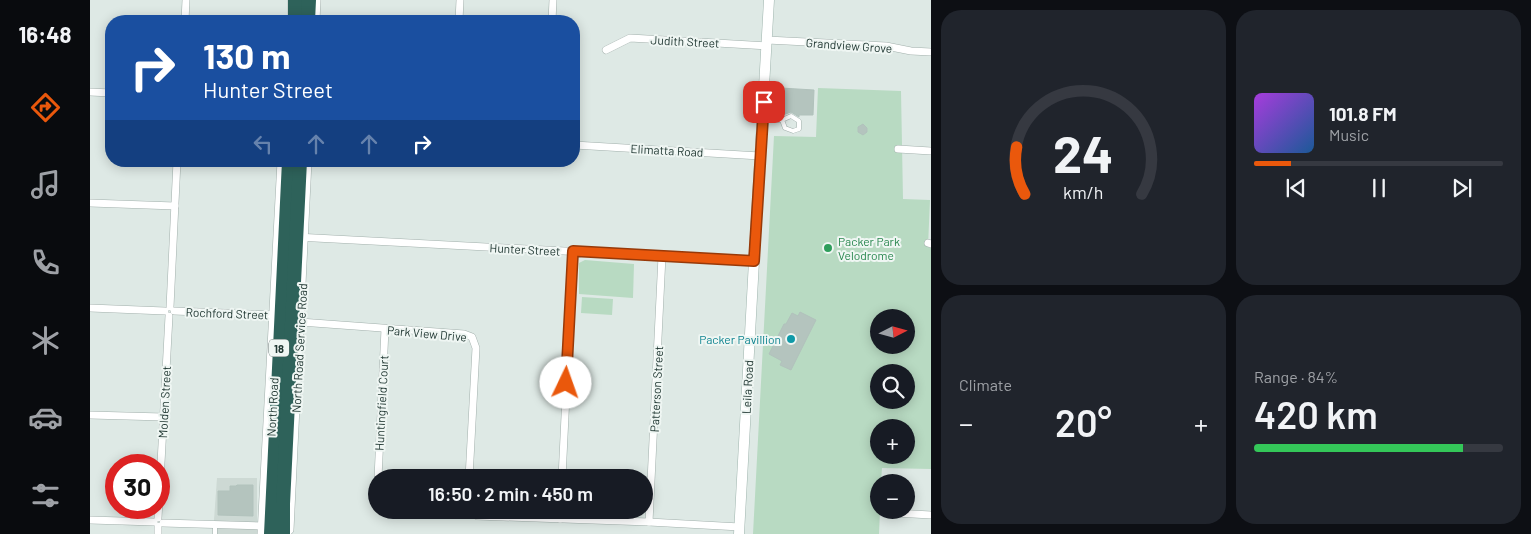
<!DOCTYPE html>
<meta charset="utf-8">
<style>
:root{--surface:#171b24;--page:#20242c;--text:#f1f3f6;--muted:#9ea1a6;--line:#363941;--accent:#ea580c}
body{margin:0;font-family:Barlow,sans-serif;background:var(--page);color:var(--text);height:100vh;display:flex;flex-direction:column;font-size:19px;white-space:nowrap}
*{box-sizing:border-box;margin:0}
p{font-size:16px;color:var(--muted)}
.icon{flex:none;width:28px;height:28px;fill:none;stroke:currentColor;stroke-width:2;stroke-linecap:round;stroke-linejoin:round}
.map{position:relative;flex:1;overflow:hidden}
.panel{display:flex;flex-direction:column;gap:10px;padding:10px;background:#0d0f14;width:600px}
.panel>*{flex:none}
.top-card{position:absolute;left:15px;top:15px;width:475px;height:152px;border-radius:20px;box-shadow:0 2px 12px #0003;background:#1a4fa0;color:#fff;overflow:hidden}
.needle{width:32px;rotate:84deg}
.fabs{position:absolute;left:780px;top:309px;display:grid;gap:10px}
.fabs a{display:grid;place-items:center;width:45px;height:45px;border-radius:50%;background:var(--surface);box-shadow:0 2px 12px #0003;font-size:25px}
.speed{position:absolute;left:15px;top:454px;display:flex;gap:10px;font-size:25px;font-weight:700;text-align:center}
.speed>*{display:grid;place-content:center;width:65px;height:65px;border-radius:50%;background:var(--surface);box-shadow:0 2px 12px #0003;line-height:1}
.speed .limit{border:8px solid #d22;background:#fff;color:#111}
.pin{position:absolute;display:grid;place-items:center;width:42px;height:42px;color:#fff;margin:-21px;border-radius:10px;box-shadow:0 2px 8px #0006}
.me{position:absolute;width:55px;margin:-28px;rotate:3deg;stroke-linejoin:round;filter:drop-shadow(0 0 4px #0008)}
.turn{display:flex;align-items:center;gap:18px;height:105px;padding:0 15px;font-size:22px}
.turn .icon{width:65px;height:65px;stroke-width:2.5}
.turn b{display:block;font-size:35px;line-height:42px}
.lanes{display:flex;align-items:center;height:48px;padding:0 15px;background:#0003;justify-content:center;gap:25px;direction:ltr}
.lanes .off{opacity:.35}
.big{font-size:38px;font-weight:600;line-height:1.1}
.panel .widget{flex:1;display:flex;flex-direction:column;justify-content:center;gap:8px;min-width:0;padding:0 18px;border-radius:20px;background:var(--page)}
.panel .dial{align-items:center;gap:0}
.dial svg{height:130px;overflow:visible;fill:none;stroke:var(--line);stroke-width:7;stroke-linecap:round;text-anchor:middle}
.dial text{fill:var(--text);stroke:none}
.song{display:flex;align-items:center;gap:15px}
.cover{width:60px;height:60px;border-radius:8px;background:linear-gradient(135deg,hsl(280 70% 55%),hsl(210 70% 35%))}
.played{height:5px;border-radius:2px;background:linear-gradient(90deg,var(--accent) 15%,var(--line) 15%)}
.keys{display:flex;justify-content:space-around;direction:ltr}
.heat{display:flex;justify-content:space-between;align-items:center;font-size:28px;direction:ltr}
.charge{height:8px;border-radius:4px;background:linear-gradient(90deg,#34c759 84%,var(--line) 0)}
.panel .tiles{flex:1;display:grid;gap:10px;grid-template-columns:repeat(2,1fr)}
.trip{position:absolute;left:278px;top:469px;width:285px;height:50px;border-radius:25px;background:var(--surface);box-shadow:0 2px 12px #0003;font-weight:600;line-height:50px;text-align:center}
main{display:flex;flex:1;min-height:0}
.tabs{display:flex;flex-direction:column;width:90px;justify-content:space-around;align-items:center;background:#090b0e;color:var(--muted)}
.tabs .icon{width:35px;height:35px}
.tabs .selected{color:var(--accent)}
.tabs b{font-size:22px;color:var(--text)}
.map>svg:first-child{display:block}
</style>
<main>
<nav class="tabs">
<b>16:48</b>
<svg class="icon selected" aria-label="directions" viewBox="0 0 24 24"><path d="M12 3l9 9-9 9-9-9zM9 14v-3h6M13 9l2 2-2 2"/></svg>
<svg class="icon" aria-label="music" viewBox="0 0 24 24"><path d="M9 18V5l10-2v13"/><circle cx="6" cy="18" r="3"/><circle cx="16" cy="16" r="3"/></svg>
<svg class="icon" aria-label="phone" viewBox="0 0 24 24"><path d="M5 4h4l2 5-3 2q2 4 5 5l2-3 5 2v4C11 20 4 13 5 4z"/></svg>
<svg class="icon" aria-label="climate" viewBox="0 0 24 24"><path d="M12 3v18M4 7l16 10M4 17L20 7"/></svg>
<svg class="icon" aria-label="car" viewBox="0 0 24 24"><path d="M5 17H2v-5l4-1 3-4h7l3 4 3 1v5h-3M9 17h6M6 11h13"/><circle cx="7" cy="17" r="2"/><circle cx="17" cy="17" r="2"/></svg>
<svg class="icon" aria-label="filters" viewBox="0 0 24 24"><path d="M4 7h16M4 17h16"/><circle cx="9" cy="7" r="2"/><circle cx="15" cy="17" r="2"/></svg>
</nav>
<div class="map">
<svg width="841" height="534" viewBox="0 0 841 534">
<rect width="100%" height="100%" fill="#dee9e5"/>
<path fill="#cdd9d4" d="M127,478H167V534H123Z"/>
<g fill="#b8dac2" fill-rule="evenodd">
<path d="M728,88L811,91L813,199L840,200L838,247L841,248V469L792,468L791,482H789V510H790L789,534H663L684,136L726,137ZM789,318H816V345H789ZM789,372H816V400H789ZM789,428H816V455H789Z"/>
<path d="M495,260L544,264L543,298L489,294V263Z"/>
<path d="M492,297L523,299L522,315L491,313Z"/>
</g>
<g fill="#b4c4be" stroke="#b1c2bc">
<path d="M691,88L724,90L723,115H709V117L701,112L690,116Z"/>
<path d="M773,124L777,128V132L773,135L768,132V127Z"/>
<path d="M710,312L726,320L701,370L690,365L692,361L679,354L694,324H696L702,313L708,316Z"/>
<path d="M147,485H163V516L128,515V491H140V486H146Z"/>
</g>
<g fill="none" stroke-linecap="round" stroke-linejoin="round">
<defs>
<g id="lane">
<path d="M673,120H692L695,128L703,131L709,129V121L701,116L692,120"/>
<path d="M125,534V524"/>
</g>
<g id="street">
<path d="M95,21L96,0"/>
<path d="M226,21L227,0"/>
<path d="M369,21L370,0"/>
<path d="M462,21L463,0"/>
<path d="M677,40L796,46L821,51L841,52"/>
<path d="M516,50L540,38L677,46"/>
<path d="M0,92L21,93"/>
<path d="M484,145L670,156"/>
<path d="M808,149L841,151"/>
<path d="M0,203L85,206"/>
<path d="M206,237L664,261"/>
<path d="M838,243L841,244"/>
<path d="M80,307L87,161"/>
<path d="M0,308L75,311"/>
<path d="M84,311L186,315"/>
<path d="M210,322L374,334L382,337L386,348L379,478"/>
<path d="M0,415L73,417"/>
<path d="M288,478L295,329"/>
<path d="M472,478L483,251"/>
<path d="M381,510L387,516L559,522L650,527"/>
<path d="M805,513L841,515"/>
<path d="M68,518L79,316"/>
<path d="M470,519V510"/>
<path d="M0,520L64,522"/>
<path d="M559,522L572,256"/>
<path d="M73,523L175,526"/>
<path d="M198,532L200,530L218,161"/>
<path d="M68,534V526"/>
<path d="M171,534L191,161"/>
</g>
<path id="secondary" d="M649,534L664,261L679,0"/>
<g id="highway">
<path d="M205,21V0"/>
<path d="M218,21L219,0"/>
<path d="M181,534L199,161"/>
<path d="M193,534V504L210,161"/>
</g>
</defs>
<use href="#lane" stroke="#a2b0ac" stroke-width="5"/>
<use href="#street" stroke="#a2b0ac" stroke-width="8"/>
<use href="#secondary" stroke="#9eb4ad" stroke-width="11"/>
<use href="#highway" stroke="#bcc3c2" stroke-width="15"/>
<use href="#lane" stroke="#fff" stroke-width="4"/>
<use href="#street" stroke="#fff" stroke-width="7"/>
<use href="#secondary" stroke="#fff" stroke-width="10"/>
<use href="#highway" stroke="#2e625a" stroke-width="14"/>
</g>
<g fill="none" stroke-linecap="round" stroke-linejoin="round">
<defs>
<path id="route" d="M476,383L483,251L664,261L674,102"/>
</defs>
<use href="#route" stroke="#983908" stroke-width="12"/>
<use href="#route" stroke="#ea580c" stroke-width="9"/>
</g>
<circle fill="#2e9e5b" stroke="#eff6f3" stroke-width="2" cx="738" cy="248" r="5"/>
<circle fill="#0f9aa8" stroke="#eff6f3" stroke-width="2" cx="701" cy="339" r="5"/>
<g text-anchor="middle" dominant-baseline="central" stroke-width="4" stroke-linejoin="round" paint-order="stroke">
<rect fill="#eff6f3" stroke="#5f716d" stroke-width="1" x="179" y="339.5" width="20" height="17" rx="4"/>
<g font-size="11" font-weight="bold" fill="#213833">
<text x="189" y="348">18</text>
</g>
<g font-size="12" fill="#213833" stroke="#eff6f3">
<text transform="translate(595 41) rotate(3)">Judith Street</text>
<text transform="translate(759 45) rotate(4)">Grandview Grove</text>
<text transform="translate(577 150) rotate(3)">Elimatta Road</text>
<text transform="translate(435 249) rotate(3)">Hunter Street</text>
<text transform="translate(137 313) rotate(2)">Rochford Street</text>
<text transform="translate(337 333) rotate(5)">Park View Drive</text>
<text transform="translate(209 348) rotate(-87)">North Road Service Road</text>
<text transform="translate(657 387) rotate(-87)">Leila Road</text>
<text transform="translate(566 389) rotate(-87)">Patterson Street</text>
<text transform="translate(74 402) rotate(-87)">Molden Street</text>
<text transform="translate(291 403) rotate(-87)">Huntingfield Court</text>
<text transform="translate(182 407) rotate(-87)">North Road</text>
</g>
<g font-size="12" fill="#27864d" stroke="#eff6f3" text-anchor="start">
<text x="748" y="241">Packer Park<tspan x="748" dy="14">Velodrome</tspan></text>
</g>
<g font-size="12" fill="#0d838f" stroke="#eff6f3" text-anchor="end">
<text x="691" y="339">Packer Pavillion</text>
</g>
</g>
</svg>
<div class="fabs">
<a><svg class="needle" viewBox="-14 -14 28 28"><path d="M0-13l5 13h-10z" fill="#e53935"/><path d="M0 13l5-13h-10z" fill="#9ea1a6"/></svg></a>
<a><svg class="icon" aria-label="search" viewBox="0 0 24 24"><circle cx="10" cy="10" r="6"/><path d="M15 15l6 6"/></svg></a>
<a>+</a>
<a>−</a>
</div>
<div class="speed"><div class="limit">30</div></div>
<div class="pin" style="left:674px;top:102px;background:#d93025"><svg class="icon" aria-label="arrive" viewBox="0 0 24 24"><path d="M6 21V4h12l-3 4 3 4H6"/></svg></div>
<svg class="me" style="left:476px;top:383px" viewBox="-20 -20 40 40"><circle r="19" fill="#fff"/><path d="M0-13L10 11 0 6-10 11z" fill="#ea580c"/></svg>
<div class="trip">16:50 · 2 min · 450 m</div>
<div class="top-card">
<div class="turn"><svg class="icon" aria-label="right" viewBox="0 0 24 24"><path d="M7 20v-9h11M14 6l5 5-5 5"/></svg><div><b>130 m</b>Hunter Street</div></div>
<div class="lanes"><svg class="icon off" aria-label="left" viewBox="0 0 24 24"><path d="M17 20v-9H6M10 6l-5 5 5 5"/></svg><svg class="icon off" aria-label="ahead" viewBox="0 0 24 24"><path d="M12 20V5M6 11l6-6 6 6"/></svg><svg class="icon off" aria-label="ahead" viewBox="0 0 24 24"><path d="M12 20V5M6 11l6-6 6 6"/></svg><svg class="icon" aria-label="right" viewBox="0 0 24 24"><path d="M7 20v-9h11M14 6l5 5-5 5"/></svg></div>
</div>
</div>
<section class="panel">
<div class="tiles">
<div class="widget dial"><svg viewBox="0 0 100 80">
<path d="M14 69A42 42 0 1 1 86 69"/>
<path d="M14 69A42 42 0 0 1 9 40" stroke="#ea580c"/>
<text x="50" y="56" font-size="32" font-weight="700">24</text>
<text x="50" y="72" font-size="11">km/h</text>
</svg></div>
<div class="widget">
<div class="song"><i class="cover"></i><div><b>101.8 FM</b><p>Music</p></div></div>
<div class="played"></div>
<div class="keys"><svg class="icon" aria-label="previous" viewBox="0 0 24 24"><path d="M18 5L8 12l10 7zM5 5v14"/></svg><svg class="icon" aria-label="pause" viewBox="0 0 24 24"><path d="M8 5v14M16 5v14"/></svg><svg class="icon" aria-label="next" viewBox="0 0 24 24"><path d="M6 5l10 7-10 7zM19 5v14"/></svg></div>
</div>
<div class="widget"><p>Climate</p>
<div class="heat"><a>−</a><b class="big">20°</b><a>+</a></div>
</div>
<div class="widget"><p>Range · 84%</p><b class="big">420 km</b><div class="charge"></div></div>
</div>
</section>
</main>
